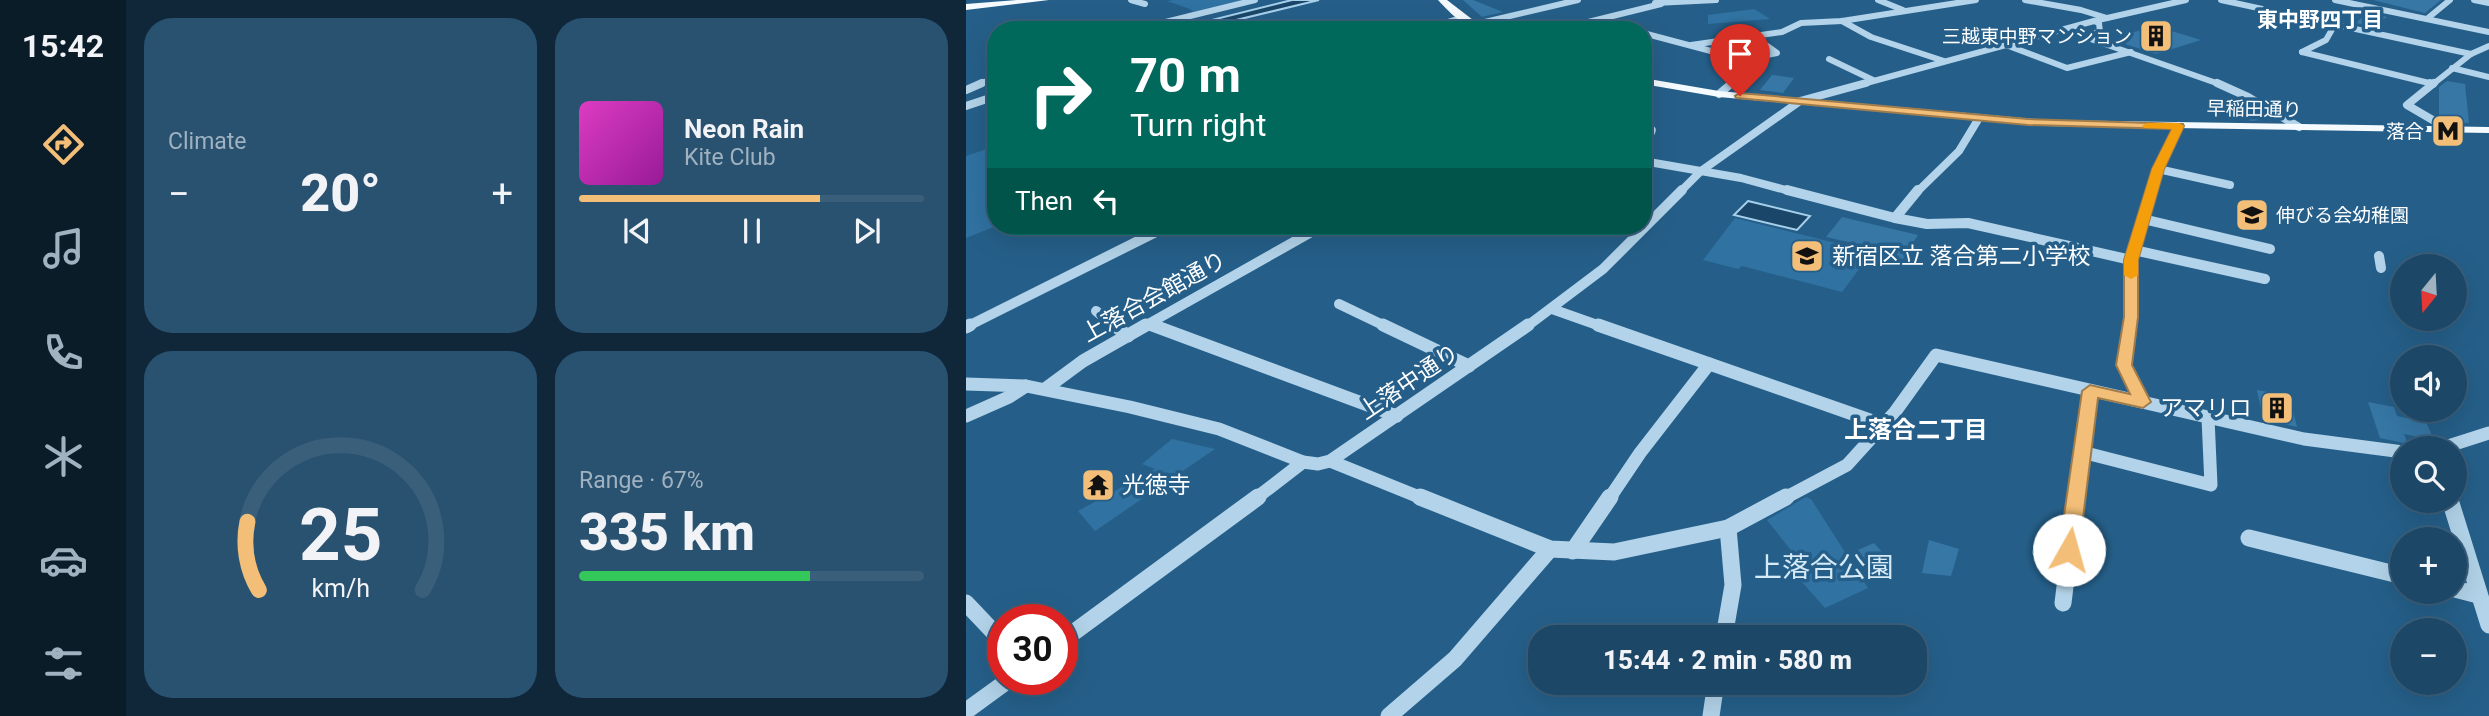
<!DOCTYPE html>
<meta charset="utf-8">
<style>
:root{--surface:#1c4767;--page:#295170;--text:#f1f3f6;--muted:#a0b2c0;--line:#3a5f7b;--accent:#f3be77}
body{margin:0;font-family:Roboto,"Noto Sans JP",sans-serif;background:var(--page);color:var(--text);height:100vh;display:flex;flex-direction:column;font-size:26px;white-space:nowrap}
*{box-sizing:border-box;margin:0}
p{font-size:23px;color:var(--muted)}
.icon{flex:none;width:38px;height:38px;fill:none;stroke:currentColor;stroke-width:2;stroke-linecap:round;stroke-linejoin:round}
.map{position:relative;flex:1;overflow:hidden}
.drawer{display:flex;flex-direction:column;gap:18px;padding:18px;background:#0f2739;width:840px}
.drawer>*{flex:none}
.hud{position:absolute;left:21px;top:21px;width:665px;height:214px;border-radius:28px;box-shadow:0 7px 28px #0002,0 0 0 2px var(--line);background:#00695c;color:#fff;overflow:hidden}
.needle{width:46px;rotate:198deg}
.controls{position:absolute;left:1424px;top:254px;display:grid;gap:14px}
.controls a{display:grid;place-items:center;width:77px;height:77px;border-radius:50%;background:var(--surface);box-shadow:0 7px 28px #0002,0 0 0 2px var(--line);font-size:35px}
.speed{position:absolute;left:21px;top:604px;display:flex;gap:14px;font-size:35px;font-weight:700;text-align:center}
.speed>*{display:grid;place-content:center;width:91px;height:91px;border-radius:50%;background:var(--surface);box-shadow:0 7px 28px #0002,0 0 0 2px var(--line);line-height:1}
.speed .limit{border:10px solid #d22;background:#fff;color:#111}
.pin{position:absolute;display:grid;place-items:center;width:60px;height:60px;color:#fff;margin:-72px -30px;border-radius:50% 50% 50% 0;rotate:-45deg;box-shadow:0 0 7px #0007}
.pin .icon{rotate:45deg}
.me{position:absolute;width:77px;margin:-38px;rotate:7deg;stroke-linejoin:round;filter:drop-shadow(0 0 5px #0008)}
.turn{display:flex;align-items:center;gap:24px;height:147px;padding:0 28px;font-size:32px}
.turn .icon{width:91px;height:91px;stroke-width:2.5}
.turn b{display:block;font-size:49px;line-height:60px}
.then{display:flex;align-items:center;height:66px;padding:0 28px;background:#0003;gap:14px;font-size:26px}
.big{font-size:52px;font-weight:800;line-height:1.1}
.drawer .tile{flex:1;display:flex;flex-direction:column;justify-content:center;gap:10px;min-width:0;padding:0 24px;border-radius:28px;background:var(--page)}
.drawer .dial{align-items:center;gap:0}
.dial svg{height:182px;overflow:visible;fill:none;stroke:var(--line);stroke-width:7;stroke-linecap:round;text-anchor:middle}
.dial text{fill:var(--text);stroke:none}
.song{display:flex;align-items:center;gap:21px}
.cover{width:84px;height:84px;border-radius:10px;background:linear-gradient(135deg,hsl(310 70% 55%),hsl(300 70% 35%))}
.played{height:7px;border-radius:4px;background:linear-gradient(90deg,var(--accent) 70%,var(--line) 70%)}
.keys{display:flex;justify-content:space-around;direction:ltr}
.heat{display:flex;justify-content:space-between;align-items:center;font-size:38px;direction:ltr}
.charge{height:10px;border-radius:5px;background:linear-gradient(90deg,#34c759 67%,var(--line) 0)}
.drawer .tiles{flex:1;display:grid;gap:18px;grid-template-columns:repeat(2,1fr)}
.trip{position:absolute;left:562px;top:625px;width:399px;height:70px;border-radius:28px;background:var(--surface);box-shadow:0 7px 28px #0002,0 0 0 2px var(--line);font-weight:800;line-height:70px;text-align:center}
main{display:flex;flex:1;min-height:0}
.tab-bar{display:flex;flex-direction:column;width:126px;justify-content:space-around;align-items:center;background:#0b1c29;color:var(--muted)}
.tab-bar .icon{width:49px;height:49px}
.tab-bar .on{color:var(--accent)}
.tab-bar b{font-size:32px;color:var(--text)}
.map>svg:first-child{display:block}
</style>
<main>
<nav class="tab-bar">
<b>15:42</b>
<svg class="icon on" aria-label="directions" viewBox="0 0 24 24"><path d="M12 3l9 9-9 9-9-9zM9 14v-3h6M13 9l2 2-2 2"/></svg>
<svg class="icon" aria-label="music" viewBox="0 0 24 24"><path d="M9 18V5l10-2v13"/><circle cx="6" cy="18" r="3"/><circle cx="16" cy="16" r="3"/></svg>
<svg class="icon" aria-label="phone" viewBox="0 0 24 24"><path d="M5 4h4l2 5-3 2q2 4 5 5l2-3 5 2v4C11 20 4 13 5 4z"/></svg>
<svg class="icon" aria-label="climate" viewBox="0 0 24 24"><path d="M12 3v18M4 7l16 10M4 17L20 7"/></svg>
<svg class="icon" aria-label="car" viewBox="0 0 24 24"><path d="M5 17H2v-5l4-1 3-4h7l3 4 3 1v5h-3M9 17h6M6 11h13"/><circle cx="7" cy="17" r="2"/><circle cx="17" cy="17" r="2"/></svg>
<svg class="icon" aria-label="filters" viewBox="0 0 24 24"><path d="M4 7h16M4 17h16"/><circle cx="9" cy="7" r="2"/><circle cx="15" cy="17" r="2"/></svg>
</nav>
<section class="drawer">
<div class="tiles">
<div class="tile"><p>Climate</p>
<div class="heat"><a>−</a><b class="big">20°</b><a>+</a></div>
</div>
<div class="tile">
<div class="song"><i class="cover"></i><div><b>Neon Rain</b><p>Kite Club</p></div></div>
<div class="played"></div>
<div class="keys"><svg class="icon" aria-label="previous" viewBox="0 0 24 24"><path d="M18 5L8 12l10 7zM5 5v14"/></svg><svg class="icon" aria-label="pause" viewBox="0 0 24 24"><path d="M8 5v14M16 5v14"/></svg><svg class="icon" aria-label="next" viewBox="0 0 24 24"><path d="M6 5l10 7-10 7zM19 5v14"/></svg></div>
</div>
<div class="tile dial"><svg viewBox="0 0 100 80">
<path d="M14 69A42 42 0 1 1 86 69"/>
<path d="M14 69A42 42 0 0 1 9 39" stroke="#f3be77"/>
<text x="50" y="56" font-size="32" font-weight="700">25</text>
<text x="50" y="72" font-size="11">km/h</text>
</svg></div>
<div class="tile"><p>Range · 67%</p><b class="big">335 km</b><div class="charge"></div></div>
</div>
</section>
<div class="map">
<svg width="1523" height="716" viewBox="0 0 1523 716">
<rect width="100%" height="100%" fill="#255f89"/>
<g fill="#3072a1">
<path d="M209,0H284L227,15L220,13L227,12L224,9L201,1Z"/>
<path d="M788,9L804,19L742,24V15Z"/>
<path d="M30,146V226L0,238V156Z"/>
<path d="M769,218L906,252L876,292L776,266L772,269L737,260Z"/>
<path d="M206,439L249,449L129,531L112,511L189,469L176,464Z"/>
<path d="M840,497L845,499L902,588L859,608L827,572L831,558L801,520Z"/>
</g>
<g fill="#1a4769" stroke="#a6cfea" stroke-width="2">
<path d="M326,0H353L229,30H206Z"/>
<path d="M782,201L844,216L831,230L768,215Z"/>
</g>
<g fill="#3677a6">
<path d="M497,0H507L537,12L516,17Z"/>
<path d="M1407,0H1475L1459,13Z"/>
<path d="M1401,12L1421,17L1407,27L1390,23Z"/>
<path d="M556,19L581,30H539L529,25Z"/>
<path d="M1189,26L1235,40L1190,54L1156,43L1160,42L1155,40L1165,35L1161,34Z"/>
<path d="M806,75L828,78L817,93L794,90Z"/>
<path d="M1481,81L1499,84L1503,123L1484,122L1473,116V87Z"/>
<path d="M1279,103L1306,119L1285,121L1257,108Z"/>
<path d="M876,217L952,235L937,259L911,253L913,249L860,237Z"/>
<path d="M1291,390L1323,396L1331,427L1297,419Z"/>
<path d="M1402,402L1428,407L1431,416L1460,422L1468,440L1438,434L1442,444L1414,438Z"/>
<path d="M963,540L993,549L985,576L956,573Z"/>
<path d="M908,543L917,553L905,567L892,550Z"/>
</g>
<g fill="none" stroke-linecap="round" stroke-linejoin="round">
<g stroke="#b2d3e9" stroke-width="6">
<path d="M165,0L179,4"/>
<path d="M912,0L937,10"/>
<path d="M1059,0L1115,10L1141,18"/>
<path d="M1255,0L1505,54"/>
<path d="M1369,0L1523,32"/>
<path d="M1508,0L1523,3"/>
<path d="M689,3L750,0"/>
<path d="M1462,18L1484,0"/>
<path d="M876,21L905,37L978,61"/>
<path d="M1128,21L1133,23L1134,32L1116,36L1256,85"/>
<path d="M506,25L612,0"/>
<path d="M660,28L666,30"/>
<path d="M167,30L289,0"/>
<path d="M454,30L496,18"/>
<path d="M590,30L695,4"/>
<path d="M677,33L790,63L764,85"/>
<path d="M725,45L816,32L835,23L876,21L1010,0"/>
<path d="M1040,45L1101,68L1165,52"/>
<path d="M1336,52L1467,84"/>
<path d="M1336,52L1360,40L1368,26"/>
<path d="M780,59L811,53L786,35"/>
<path d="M863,59L907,80"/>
<path d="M1486,68L1523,77"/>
<path d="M12,85L30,77"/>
<path d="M893,85L1128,21L1220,0"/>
<path d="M1466,85L1505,54L1523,46"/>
</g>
<g stroke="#b2d3e9" stroke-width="8">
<path d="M1251,83L1282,97L1333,127"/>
<path d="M1464,83L1467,84"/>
<path d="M1468,83L1441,105L1482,129"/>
<path d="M0,90L16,83"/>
<path d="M753,94L766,83"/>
<path d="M0,106L30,96"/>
<path d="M677,121L686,130L677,151"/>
<path d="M1213,126L1192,169L1264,185"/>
<path d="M677,161L775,178L827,192"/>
<path d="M714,192L735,171L834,101L900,83"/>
<path d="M951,192L993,151L1013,118"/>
<path d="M1185,192L1192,169"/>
</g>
<g stroke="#b2d3e9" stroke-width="10">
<path d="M821,190L929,218L961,224L1002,223L1165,260"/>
<path d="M929,218L952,190"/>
<path d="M1177,219L1304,249"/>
<path d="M1168,250L1299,279"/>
<path d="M1413,256L1415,268"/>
<path d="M373,304L421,327"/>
<path d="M586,309L637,327"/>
<path d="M130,311L150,327"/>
<path d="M185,325L190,327"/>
<path d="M0,327L202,226"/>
<path d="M177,327L356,226"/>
<path d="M560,327L637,269L716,190"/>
<path d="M1164,327L1165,260L1186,190"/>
</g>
<g stroke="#b2d3e9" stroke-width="13">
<path d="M148,325L162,336"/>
<path d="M186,325L431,416"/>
<path d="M417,325L503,366"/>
<path d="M632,325L918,425"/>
<path d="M1164,325L1158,365L1177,402"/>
<path d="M0,327L4,325"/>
<path d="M0,384L60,386L164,407L253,429L337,462L352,464L364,461L562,325"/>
<path d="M79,389L117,361L180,325"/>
<path d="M0,416L43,397L60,386"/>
<path d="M1476,448L1523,433"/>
<path d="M1116,452L1245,485L1242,418"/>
<path d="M364,461L458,499"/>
<path d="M289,499L337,462"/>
<path d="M643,499L674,453L743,364"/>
<path d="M817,499L881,465L929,412L970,355L1338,439L1437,452"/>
<path d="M1110,499L1124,391"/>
</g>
<g stroke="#b2d3e9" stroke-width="17">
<path d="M454,497L584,549L648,552L762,528L820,497"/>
<path d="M1484,500L1523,625"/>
<path d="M1283,538L1437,576"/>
<path d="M607,551L644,497"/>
<path d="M1489,589L1512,595"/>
<path d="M0,603L37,642"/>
<path d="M1097,603L1110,497"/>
<path d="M758,637L767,585L762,528"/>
<path d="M96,641L292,497"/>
<path d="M0,711L44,679"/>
<path d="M423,716L489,659L584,549"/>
<path d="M745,716L750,682"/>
</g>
<g fill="#f5fafe" fill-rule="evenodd">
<path d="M51,0H83L0,10V4Z"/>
<path d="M472,0H481L520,30C500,30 485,14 472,0Z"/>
<path d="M677,78L753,91L1079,120L1523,127V133L1079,126L753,97L677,84Z"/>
</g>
</g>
<path fill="#f3be77" stroke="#9e7c4d" stroke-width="2" d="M774,93L1062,119L1217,124L1218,126L1198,169L1172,260V317L1166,365L1185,402L1177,408L1132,398L1113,550L1110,556L1103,558L1096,556L1093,550L1116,391L1124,385L1164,394L1150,365L1158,317V260L1186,169L1206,129L1062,125L770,98L769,96Z"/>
<path fill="#f59e0b" d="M1181,123H1213L1218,126L1198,169L1172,260V275L1165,279L1158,275V260L1186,169L1206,129L1178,128L1176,126Z"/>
<defs>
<symbol id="building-square" viewBox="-11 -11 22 22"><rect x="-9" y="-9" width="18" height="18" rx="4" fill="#f3be77" stroke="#255f89"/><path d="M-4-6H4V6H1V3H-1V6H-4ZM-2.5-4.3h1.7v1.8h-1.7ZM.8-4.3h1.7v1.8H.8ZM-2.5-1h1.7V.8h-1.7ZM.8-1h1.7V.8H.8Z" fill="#111"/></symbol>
<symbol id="metro-square" viewBox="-11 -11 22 22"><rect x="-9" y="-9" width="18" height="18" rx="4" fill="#f3be77" stroke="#255f89"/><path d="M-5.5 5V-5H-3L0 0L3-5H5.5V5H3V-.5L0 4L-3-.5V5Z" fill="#111"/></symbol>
<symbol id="school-square" viewBox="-11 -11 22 22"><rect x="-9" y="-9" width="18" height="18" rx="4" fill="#f3be77" stroke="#255f89"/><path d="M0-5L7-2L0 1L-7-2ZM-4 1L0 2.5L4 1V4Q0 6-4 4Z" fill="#111"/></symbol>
<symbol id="temple-square" viewBox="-11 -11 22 22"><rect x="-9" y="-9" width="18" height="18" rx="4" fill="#f3be77" stroke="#255f89"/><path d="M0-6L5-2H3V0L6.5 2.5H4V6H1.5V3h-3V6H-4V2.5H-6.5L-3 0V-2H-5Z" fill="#111"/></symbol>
</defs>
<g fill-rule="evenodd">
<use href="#building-square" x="1171" y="17" width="38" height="38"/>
<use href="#metro-square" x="1463" y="112" width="38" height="38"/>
<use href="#school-square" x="1267" y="196" width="38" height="38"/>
<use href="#school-square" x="822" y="237" width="38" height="38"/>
<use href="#building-square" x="1292" y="389" width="38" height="38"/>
<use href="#temple-square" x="113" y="466" width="38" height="38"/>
</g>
<g text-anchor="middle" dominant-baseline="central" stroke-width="7" stroke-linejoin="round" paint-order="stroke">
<g font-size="19" fill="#fff" stroke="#255f89" text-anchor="end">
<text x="1166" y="36">三越東中野マンション</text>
<text x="1458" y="131">落合</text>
<text x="1310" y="215" text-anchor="start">伸びる会幼稚園</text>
</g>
<g font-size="19" fill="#fff" stroke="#255f89">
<text transform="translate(1288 109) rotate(1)">早稲田通り</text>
</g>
<g font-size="21" font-weight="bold" fill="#fff" stroke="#255f89">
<text x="1354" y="20">東中野四丁目</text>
</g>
<g font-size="23" fill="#fff" stroke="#255f89" text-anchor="start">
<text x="866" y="256">新宿区立 落合第二小学校</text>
<text x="1286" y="408" text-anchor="end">アマリロ</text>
<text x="156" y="485">光徳寺</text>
</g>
<g font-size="23" fill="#fff" stroke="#255f89">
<text transform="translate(188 297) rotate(-29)">上落合会館通り</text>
<text transform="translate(443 382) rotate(-34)">上落中通り</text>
</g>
<g font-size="24" font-weight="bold" fill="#fff" stroke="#255f89">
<text x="950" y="430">上落合二丁目</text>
</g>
<g font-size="28" fill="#d6eaf7" stroke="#255f89">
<text x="858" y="567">上落合公園</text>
</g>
</g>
</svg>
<div class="controls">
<a><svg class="needle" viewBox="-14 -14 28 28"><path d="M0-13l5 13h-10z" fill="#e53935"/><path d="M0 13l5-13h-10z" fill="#a0b2c0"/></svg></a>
<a><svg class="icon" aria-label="sound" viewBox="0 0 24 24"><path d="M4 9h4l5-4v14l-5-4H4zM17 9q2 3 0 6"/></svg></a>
<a><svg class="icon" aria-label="search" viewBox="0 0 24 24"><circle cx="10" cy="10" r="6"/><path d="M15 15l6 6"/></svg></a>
<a>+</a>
<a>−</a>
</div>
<div class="speed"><div class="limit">30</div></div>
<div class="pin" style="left:774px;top:96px;background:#d93025"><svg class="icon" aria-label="arrive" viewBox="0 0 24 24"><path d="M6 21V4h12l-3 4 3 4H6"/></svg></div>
<svg class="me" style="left:1103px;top:550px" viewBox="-20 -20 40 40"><circle r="19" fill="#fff"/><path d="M0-13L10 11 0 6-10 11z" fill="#f3be77"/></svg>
<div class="trip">15:44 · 2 min · 580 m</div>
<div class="hud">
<div class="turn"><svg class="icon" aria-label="right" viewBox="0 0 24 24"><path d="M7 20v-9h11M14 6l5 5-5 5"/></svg><div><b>70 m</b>Turn right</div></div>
<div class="then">Then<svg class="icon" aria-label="left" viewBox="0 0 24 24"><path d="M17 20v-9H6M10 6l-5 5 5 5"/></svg></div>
</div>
</div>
</main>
